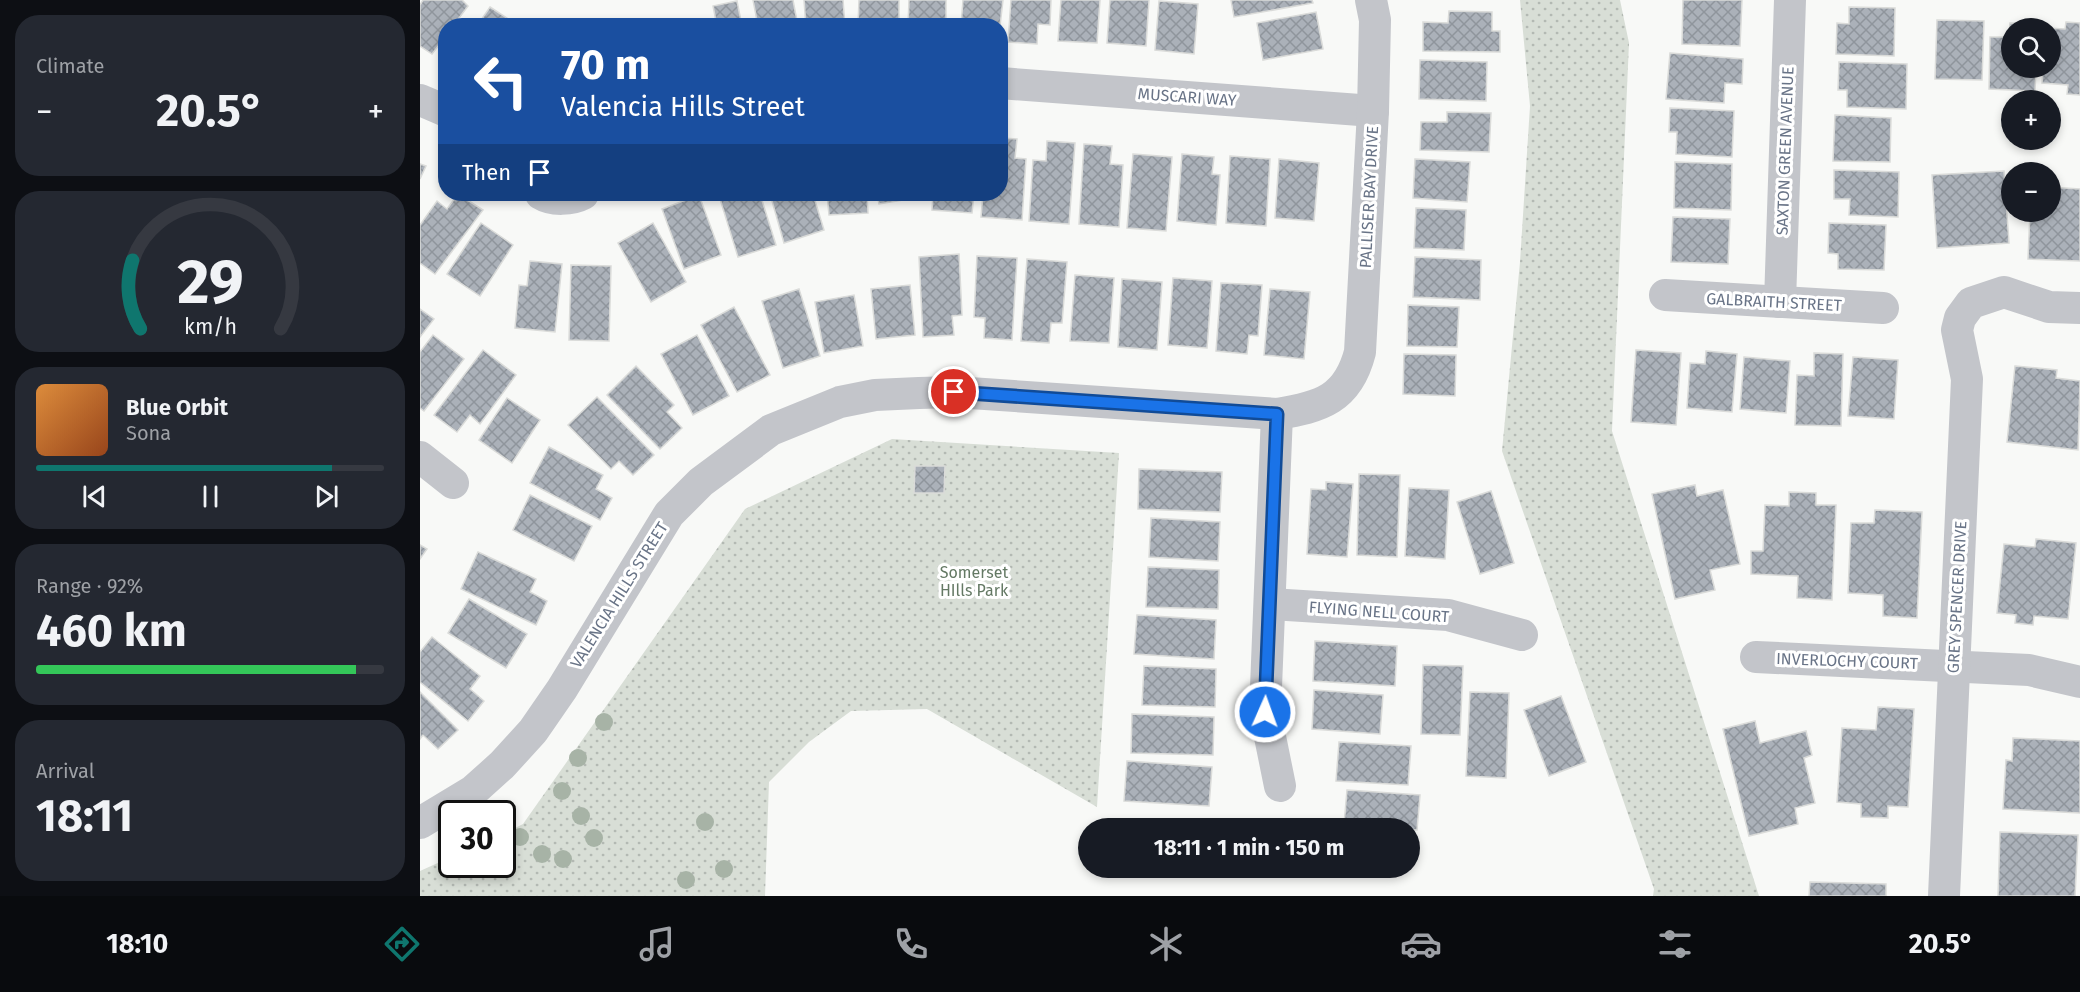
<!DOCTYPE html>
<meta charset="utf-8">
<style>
:root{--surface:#171b24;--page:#242831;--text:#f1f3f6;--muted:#9ea1a6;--line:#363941;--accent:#0f766e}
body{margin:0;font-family:"Fira Sans",sans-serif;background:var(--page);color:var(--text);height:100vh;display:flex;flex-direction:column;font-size:22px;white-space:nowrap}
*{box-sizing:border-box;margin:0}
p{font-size:20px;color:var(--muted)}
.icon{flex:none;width:33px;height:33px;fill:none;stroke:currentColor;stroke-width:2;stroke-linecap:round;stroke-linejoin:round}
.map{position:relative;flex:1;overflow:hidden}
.drawer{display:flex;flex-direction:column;gap:15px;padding:15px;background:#0d0f14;width:420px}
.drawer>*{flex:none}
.hud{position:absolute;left:18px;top:18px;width:570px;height:183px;border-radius:24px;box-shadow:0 3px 9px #0003;background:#1a4fa0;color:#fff;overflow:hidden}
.fabs{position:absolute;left:1581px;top:18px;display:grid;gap:12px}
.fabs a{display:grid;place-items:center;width:60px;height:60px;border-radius:50%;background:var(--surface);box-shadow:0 3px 9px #0003;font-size:30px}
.speed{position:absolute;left:18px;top:800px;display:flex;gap:12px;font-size:30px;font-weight:700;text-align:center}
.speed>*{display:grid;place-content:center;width:78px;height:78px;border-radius:50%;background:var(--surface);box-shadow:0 3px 9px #0003;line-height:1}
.speed .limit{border:3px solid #111;border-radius:9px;background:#fff;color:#111}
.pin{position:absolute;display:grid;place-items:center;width:51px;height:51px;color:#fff;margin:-26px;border:3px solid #fff;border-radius:50%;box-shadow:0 2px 6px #0007}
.me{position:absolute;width:66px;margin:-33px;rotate:2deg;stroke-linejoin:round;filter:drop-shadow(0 0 4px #0008)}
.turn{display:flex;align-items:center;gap:21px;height:126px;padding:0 24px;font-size:27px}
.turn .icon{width:78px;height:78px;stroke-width:2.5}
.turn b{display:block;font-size:42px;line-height:51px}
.then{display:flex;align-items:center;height:57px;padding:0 24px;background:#0003;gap:12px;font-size:22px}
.big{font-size:45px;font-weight:700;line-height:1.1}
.drawer .tile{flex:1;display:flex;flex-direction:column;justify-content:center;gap:9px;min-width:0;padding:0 21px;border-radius:24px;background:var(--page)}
.drawer .dial{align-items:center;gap:0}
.dial svg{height:156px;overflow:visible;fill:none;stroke:var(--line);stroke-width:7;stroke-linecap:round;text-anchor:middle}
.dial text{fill:var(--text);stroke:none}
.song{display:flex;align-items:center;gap:18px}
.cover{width:72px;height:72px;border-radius:9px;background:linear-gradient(135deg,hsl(30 70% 55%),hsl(20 70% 35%))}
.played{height:6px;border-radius:3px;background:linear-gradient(90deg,var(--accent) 85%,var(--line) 85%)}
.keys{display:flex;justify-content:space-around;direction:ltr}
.heat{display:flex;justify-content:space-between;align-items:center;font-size:33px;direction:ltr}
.charge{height:9px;border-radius:4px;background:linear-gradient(90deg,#34c759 92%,var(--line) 0)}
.trip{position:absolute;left:658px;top:818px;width:342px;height:60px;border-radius:30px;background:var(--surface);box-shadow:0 3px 9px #0003;font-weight:700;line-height:60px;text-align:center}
.dock{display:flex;height:96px;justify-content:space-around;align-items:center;background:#090b0e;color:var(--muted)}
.dock .icon{width:42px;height:42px}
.dock .selected{color:var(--accent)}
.dock b{font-size:27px;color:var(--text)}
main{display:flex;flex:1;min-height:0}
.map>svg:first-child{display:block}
</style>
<main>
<section class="drawer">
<div class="tile"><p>Climate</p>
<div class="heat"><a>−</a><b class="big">20.5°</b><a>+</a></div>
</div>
<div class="tile dial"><svg viewBox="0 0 100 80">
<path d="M14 69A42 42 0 1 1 86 69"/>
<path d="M14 69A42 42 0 0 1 10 34" stroke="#0f766e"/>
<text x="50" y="56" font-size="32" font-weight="700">29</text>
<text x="50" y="72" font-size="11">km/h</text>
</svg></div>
<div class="tile">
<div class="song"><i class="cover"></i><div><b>Blue Orbit</b><p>Sona</p></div></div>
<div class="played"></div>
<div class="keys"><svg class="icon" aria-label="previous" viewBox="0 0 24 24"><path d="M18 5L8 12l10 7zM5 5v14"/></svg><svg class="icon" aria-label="pause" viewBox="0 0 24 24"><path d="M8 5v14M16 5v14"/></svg><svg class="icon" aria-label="next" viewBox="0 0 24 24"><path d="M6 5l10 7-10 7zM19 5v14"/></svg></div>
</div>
<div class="tile"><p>Range · 92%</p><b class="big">460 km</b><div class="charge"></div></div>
<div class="tile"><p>Arrival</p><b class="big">18:11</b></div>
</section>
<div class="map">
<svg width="1660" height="896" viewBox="0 0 1660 896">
<defs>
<pattern id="grass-dots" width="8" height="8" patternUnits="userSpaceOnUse" patternTransform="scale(1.5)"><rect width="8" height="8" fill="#d8ded6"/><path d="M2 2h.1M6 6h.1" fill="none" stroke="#b3b9b3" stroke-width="1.8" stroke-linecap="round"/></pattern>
<pattern id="building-cross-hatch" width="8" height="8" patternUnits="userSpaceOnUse" patternTransform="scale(1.5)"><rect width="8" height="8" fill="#abb1b9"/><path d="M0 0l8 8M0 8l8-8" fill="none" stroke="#8f959c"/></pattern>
</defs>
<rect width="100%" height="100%" fill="#f8f9f7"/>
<g fill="url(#grass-dots)">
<path d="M1100,0H1200L1209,43L1192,431L1339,896H1233L1234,889L1082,451L1100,262L1110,106Z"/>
<path d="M472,439L699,453L677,807L507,709L431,711L389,742L349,782L345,896H0V871L31,857L32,864H82L83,834L103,824L325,509Z"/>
</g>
<g fill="url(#building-cross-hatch)" stroke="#dadbd9" stroke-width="1.5">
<path d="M3,0H42L48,6L33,26H26V36L12,54L0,46V5Z"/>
<path d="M333,0H373L378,26H338Z"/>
<path d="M384,0H423L425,26H386Z"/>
<path d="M439,0H479V26H438Z"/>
<path d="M489,0H526V26H488Z"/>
<path d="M543,0H583L580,26H541Z"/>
<path d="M591,0H631L630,25L618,24L617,44L588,42Z"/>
<path d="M641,0H680L677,43L638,41Z"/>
<path d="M690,0H729L726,46L687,43Z"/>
<path d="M811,0H892L893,3L814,17Z"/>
<path d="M1263,0H1322L1320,46L1262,44Z"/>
<path d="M317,1L322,26H282L296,21L293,6Z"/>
<path d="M739,1L778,4L774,54L735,50Z"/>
<path d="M70,7L96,24L95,26H57Z"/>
<path d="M1429,7L1475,8L1474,56L1416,54L1417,23L1429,24Z"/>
<path d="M1029,11L1072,12V31H1080V52L1003,51V22L1028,23Z"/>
<path d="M896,12L903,49L843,60L837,23Z"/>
<path d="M1517,20L1564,21L1562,80L1515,79Z"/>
<path d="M1646,22L1660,23V95L1647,94L1648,85L1622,83L1623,68H1630V28H1626L1645,29Z"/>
<path d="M1590,23L1617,24V28H1592V68H1616L1615,91L1569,89L1570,37H1589Z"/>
<path d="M26,53V68L19,63Z"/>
<path d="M1250,53L1323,59L1322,84L1305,83L1304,103L1246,99Z"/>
<path d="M1000,60L1067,62L1066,101L999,99Z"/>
<path d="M1419,62L1487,64L1486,109L1427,107V90H1418Z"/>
<path d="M1250,108L1314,111L1312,157L1256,154L1257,132H1249Z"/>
<path d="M1027,112L1071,113L1069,152L1000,150L1001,122H1027Z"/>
<path d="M1415,115L1471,118L1470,162L1413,161Z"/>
<path d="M580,138L597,139L595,158L606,159L602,220L561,217L563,194H580Z"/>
<path d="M627,141L655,143L649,224L609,221L613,160L626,161Z"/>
<path d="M664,144L692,146L690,164L703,165L699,227L659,224Z"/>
<path d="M713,154L752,157L746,231L707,228Z"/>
<path d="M762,154L794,157L792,174L800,175L796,225L757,221Z"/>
<path d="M810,156L850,159L846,226L806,223Z"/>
<path d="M859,159L899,163L894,221L855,218Z"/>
<path d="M995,159L1050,162L1047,202L993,198Z"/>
<path d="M1255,162L1312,164L1311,210L1254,208Z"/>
<path d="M0,164L6,166L0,179Z"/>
<path d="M1414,170L1479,172L1478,217L1429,215L1430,199H1414Z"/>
<path d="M1584,171L1589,243L1517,248L1512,175Z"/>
<path d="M1630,187L1660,189V261L1608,259L1610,212H1630Z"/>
<path d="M38,194L63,210L15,274L0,263V225L17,201L27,209Z"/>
<path d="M309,194H340L356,245L318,257L300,199L310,196Z"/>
<path d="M350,194H393L404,230L364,243Z"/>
<path d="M407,194H447L448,213L409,215Z"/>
<path d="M457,194H495L496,198L459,204Z"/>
<path d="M513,194H554L552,213L512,210Z"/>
<path d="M279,195L301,255L264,269L242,209Z"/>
<path d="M996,208L1046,210L1044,250L994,248Z"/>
<path d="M1253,217L1310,219L1308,264L1251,262Z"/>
<path d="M61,223L93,245L60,296L27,274Z"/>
<path d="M233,223L266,282L231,302L198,243Z"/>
<path d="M1409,223L1466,225L1464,270L1418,269V254L1408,253Z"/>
<path d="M539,254L542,315L532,316L534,335L503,337L499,257Z"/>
<path d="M557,256L597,258L592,340L564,338L565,318L554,317Z"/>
<path d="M995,257L1061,260L1060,300L993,297Z"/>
<path d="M607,259L647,262L642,323H631L629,343L601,341Z"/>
<path d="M110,261L142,264L135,332L95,328L99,285L107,286Z"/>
<path d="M151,265L191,266L189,341L149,340Z"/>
<path d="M655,275L694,278L689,343L650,341Z"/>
<path d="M753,278L792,281L787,348L748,345Z"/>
<path d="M702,279L742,282L737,350L698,347Z"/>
<path d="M801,283L842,285L838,336L829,335L827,354L796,351Z"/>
<path d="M490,285L495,335L456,339L451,289Z"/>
<path d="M379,289L400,356L363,368L342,301Z"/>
<path d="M850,289L890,292L884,359L844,355Z"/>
<path d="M434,295L443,346L404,353L395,302Z"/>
<path d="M988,305L1039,307L1037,347L987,346Z"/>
<path d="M314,307L350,375L317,392L281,325Z"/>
<path d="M0,309L14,319L0,337Z"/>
<path d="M13,335L44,359L4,411L0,408V352Z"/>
<path d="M277,335L309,396L273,415L241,354Z"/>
<path d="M63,350L96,375L60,424L50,415L37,432L14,415Z"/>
<path d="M1216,350L1261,353L1256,425L1211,422Z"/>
<path d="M1286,351L1317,354L1312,412L1267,408L1270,363L1285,364Z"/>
<path d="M1394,353L1423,354L1421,426L1375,425L1377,375L1394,376Z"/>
<path d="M984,354L1036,355L1035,396L983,394Z"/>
<path d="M1324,357L1370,361L1366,413L1320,409Z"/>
<path d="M1433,357L1478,360L1474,419L1428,416Z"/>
<path d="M216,366L254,405L247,412L262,428L240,449L187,395Z"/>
<path d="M1595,366L1637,370L1636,378L1660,381L1658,450L1587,442Z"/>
<path d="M177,397L234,455L213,475L199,461L191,469L148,425Z"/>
<path d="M87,398L120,420L92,463L59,440Z"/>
<path d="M129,447L183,475L176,489L192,498L180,520L110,483Z"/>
<path d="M495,466H525L524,493H494Z"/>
<path d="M719,469L802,472L800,512L718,509Z"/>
<path d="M939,474L980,475L977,557L937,555Z"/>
<path d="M906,482L933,484L927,557L887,554L891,489L906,490Z"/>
<path d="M1275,485L1277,496L1303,490L1320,564L1290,570L1295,590L1255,599L1232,494Z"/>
<path d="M989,488L1029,490L1025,559L985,556Z"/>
<path d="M1071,491L1094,563L1060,574L1037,502Z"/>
<path d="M1369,492L1396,493V505H1416L1412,600L1377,598L1378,576L1331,574V551H1343L1345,505L1369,506Z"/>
<path d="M110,495L172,526L154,561L93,530Z"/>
<path d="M1455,510L1502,512L1497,618L1463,616V595L1428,593L1431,523H1454Z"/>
<path d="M731,518L800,522L798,561L729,557Z"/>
<path d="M1616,539L1656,543L1648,619L1614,616L1613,625L1595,623L1596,615L1577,613L1584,544L1615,547Z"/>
<path d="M0,545L7,549L0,559Z"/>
<path d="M58,552L116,579L110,592L127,601L116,625L41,589Z"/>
<path d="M728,567L799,570L798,609L726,607Z"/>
<path d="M49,599L107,634L86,668L28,633Z"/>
<path d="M717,615L796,620L794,659L714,654Z"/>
<path d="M12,637L60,676L50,689L64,701L48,721L0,682V652Z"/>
<path d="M895,641L977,646L975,686L893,681Z"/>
<path d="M1003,665L1043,666L1040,735L1001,734Z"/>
<path d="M724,666L796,669L795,707L722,705Z"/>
<path d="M894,690L963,695L960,734L892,729Z"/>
<path d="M0,692L38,730L18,749L3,735L0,739Z"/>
<path d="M1050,692L1089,693L1086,778L1046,776Z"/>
<path d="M1141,696L1166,762L1129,776L1104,710Z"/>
<path d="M1458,707L1494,709L1488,807L1468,806V818L1441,817V804L1417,802L1422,728L1456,730Z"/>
<path d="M712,714L794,717L793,755L711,753Z"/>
<path d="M1335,721L1340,743L1386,731L1392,755L1384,758L1395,803L1375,808L1378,824L1329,836L1303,729Z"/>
<path d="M1593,738L1660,741V813L1583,809L1586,760L1592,761Z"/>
<path d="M919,742L991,746L988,785L916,781Z"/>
<path d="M707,761L792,767L789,806L704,801Z"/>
<path d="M927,790L1000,795L997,830L924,825Z"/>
<path d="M1580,832L1658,835L1655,896H1578Z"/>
<path d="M1390,882L1466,884V896H1389Z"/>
</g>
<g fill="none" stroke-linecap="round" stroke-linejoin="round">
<g stroke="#c3c5ca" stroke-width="32">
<path d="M580,83L953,111"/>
<path d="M0,100L26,111"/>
<path d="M121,194C132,201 152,200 163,194"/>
<path d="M1245,295L1463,308"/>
<path d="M1360,302L1370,0"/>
<path d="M857,414L845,712L860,786"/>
<path d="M0,457L33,483"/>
<path d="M850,604L1028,615L1102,635"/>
<path d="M1336,657L1609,670L1660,682"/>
<path d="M0,823L53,791L82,765L113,731L142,689L249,514L281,482L351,430L420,402L455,395L499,393L535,392L857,414C901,407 928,399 940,352L953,111L955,20L951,0"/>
<path d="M1524,896L1547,379L1537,330L1540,318L1551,303L1584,292L1629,307L1660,308"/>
</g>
</g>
<g fill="#a7b3a6">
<circle cx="184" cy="722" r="9"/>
<circle cx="158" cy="758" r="9"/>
<circle cx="142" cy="791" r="9"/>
<circle cx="161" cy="816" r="9"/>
<circle cx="285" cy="822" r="9"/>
<circle cx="100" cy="837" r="9"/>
<circle cx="174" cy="838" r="9"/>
<circle cx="122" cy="854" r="9"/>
<circle cx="143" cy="859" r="9"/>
<circle cx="304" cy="869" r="9"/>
<circle cx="266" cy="880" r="9"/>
</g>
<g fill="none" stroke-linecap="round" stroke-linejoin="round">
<defs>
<path id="route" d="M534,392L857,414L845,712"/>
</defs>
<use href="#route" stroke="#114b97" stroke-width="15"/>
<use href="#route" stroke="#1a73e8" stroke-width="10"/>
</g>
<g text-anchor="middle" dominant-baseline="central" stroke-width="6" stroke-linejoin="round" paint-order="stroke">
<g font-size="16" fill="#697487" stroke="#fff">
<text transform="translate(767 97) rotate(4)">MUSCARI WAY</text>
<text transform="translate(1365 151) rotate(-88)">SAXTON GREEN AVENUE</text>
<text transform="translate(949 197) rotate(-87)">PALLISER BAY DRIVE</text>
<text transform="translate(1354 302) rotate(3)">GALBRAITH STREET</text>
<text transform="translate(199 595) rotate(-58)">VALENCIA HILLS STREET</text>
<text transform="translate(1537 597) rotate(-87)">GREY SPENCER DRIVE</text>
<text transform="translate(959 612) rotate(4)">FLYING NELL COURT</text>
<text transform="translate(1427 661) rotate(2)">INVERLOCHY COURT</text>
</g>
<g font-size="16" fill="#647964" stroke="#fff">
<text x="554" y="572">Somerset<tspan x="554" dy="18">HIlls Park</tspan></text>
</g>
</g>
</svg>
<div class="fabs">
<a><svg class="icon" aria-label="search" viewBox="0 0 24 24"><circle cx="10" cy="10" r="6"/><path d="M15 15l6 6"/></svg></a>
<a>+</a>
<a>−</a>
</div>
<div class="speed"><div class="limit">30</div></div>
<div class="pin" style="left:534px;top:392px;background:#d93025"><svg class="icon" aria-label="arrive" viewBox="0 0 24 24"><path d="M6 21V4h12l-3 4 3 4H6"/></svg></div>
<svg class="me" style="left:845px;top:712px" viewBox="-20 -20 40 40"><circle r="17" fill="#1a73e8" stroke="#fff" stroke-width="3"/><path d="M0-11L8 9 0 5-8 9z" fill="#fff"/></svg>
<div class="trip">18:11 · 1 min · 150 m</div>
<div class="hud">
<div class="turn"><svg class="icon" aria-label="left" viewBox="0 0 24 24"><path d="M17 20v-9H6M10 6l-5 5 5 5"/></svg><div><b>70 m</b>Valencia Hills Street</div></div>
<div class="then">Then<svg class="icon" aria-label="arrive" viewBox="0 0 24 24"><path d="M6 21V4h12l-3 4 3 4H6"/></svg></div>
</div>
</div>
</main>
<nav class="dock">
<b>18:10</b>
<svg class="icon selected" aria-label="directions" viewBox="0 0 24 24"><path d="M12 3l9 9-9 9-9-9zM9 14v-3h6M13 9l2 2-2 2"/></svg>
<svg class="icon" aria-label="music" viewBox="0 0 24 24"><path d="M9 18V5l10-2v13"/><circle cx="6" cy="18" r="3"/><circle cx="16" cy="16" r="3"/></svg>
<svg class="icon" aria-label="phone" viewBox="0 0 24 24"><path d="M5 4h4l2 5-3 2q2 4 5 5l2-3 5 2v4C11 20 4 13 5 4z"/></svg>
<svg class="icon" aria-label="climate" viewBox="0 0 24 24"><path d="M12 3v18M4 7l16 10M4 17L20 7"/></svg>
<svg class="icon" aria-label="car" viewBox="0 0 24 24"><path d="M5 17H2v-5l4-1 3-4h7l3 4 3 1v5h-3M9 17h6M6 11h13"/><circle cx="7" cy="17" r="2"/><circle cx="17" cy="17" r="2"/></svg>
<svg class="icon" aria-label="filters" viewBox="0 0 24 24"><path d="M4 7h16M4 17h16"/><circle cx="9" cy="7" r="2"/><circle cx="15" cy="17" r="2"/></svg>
<b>20.5°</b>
</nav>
